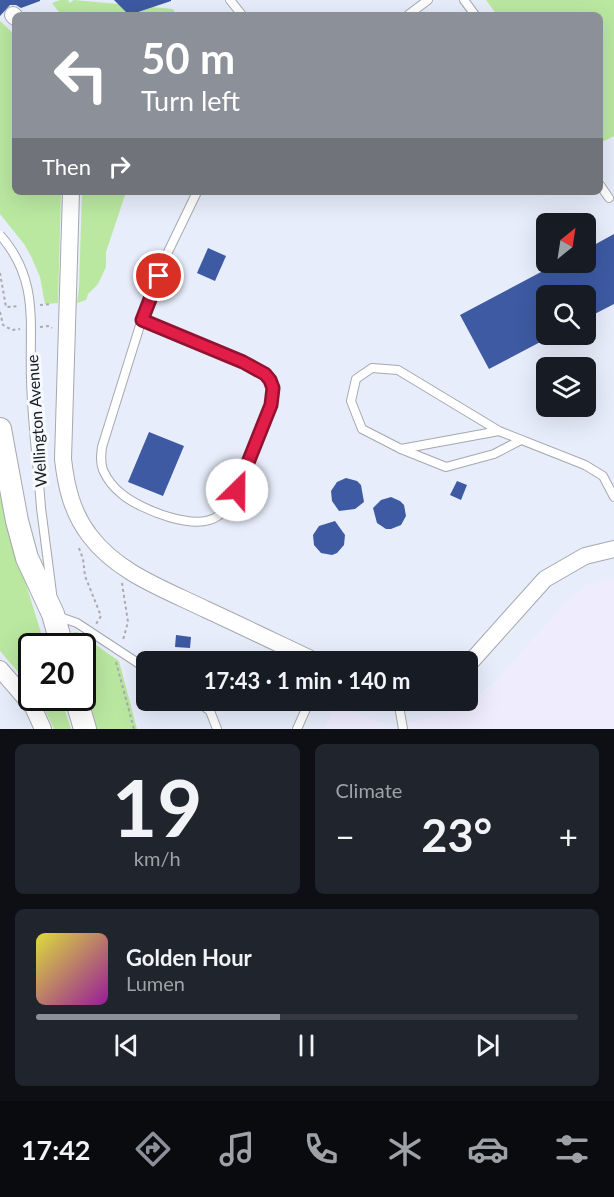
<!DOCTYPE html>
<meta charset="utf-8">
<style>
:root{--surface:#171b24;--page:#20242c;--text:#f1f3f6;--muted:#9ea1a6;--line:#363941;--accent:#8c9099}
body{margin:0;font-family:Lato,sans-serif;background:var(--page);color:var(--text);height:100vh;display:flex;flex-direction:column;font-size:22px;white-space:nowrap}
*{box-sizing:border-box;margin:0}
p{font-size:20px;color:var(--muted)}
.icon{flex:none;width:33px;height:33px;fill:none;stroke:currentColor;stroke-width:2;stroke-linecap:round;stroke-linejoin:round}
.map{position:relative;height:729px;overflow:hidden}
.details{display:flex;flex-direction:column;gap:15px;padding:15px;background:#0d0f14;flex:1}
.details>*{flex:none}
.top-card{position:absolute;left:12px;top:12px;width:591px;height:183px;border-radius:9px;box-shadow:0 6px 24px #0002;background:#8c9099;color:#fff;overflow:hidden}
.needle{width:39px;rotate:30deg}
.buttons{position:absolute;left:536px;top:213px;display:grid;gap:12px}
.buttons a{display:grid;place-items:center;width:60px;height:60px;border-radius:9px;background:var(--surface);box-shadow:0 6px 24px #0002;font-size:30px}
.speed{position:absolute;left:18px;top:633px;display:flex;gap:12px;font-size:30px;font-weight:700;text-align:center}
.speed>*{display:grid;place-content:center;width:78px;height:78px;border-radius:50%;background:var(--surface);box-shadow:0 6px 24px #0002;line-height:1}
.speed .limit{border:3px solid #111;border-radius:9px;background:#fff;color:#111}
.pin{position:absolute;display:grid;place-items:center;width:51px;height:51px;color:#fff;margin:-26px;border:3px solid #fff;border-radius:50%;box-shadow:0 2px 6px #0007}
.me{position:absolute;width:66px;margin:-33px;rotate:23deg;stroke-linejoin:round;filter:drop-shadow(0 0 4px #0008)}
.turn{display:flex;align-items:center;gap:21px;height:126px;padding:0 30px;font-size:27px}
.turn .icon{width:78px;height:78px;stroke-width:2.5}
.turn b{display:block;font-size:42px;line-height:51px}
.then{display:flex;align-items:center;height:57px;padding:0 30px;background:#0003;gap:12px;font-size:22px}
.big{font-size:45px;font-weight:700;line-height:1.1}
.details .tile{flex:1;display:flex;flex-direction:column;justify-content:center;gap:9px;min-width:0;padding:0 21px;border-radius:9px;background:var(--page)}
.details .dial{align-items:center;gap:0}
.dial b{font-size:78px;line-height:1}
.song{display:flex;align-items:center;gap:18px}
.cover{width:72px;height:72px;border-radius:9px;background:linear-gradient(135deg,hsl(60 70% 55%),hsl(300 70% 35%))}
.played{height:6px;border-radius:3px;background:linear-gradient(90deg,var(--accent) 45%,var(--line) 45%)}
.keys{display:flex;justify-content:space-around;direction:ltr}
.heat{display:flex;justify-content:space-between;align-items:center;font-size:33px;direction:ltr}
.details .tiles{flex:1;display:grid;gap:15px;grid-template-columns:1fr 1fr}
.tile:last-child{grid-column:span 2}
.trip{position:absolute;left:136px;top:651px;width:342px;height:60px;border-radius:9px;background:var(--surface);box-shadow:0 6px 24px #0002;font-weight:700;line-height:60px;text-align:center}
.dock{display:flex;height:96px;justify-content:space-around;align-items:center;background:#090b0e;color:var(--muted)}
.dock .icon{width:42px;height:42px}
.dock .on{color:var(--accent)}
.dock b{font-size:27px;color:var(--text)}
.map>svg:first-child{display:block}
</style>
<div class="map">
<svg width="614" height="729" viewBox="0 0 614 729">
<rect width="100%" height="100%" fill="#f6f9fe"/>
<path fill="#efecfe" d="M604,579H614V729H325L336,707L392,727L472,702L496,681L568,601L584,587Z"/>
<path fill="#e7edfb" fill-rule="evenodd" d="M0,0H614V579H604L584,587L568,601L496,681L472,702L444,714L392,727L336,707L325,729H0ZM15,15H600V192H15ZM546,224H585V262H546ZM546,296H585V334H546ZM546,368H585V406H546ZM32,646H82V698H32ZM147,662H468V700H147Z"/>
<g fill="#bae8a1">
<path d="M60,0H68L70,3L74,0L173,9L176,15H72L59,12L52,3Z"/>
<path d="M486,0H614V136L600,143V15H497Z"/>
<path d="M0,21L15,35V192H61L58,303L45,304L40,277L31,256L24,244L0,214Z"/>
<path d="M82,192H126L106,252V267L98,284L88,294L86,300L77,303L79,288Z"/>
<path d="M0,465L22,571L45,646H32L31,687L0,651Z"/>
<path d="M77,632L119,661L137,729H97L83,675L82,646H75L71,633Z"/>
<path d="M39,698H61L71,729H54Z"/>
</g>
<g fill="#3d5aa3">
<path d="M0,0H40V1L21,8L16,5H10L0,16Z"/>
<path d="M114,0H171V1L129,15Z"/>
<path d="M614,234V304L585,319V296H546V339L489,369L460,315L560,262H585V250Z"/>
<path d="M208,248L226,256L215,281L197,273Z"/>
<path d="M149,432L184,446L163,496L128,482Z"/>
<path d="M346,478L357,481L361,485L364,502L355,509L339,511L332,501L331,491L337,482Z"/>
<path d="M457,481L467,485L461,500L450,495Z"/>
<path d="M391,497L400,501L404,505L406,516L401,525L391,529H386L377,523L373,508L381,500Z"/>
<path d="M335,521L345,535L344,545L337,553L332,555L321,553L314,545L313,535L319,526Z"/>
<path d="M176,635L191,637L190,648L175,647Z"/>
</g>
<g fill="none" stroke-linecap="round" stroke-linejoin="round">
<defs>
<g id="service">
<path d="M230,0L242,15"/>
<path d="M464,0L475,15"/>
<path d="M408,15L428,0"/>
<path d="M600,185L609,198"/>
<path d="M142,319C166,329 262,363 271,382C276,393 270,407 267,418C256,444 239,501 218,516C196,532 142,510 123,495C115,489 107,479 103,470C100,462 101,455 102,447L142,319L167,254L197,192"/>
<path d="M499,431L401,449L362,429L351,401L356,379L372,368L398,370L499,431L585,465L603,476L614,497"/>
<path d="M401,449L446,467L494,454L521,440"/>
<path d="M41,508L52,593"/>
<path d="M57,616L77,623L147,669"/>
<path d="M196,700L210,711L217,729"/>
<path d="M398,700L403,729"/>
<path d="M297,729L310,700"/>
</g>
<g id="minor">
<path d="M13,15L15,17"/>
<path d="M71,192L63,459C66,486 72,513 90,536C118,573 164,589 205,609C242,626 279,644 317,662"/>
<path d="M468,665L545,579L585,556L614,549"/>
<path d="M0,669L33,707L43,729"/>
</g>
<g id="secondary">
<path d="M0,429L17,521L27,558L53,614L62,646"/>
<path d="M76,698L85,729"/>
</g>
</defs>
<use href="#service" stroke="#a5a8ae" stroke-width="10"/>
<use href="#minor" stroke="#a5a8ae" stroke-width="18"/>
<use href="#secondary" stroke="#a5a8ae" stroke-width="24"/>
<g stroke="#a9abaf" stroke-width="2" stroke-dasharray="3 3" stroke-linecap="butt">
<path d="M0,273L6,307L19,306"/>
<path d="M40,305L52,304"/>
<path d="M0,312L3,325L12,330L20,329"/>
<path d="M40,327L49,326L52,328"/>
<path d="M79,548L83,559L85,576L101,616L96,624"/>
<path d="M122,583L128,622L123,640"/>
<path d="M82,658L90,686"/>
<path d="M116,662L134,729"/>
</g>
<use href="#service" stroke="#fff" stroke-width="8"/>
<use href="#minor" stroke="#fff" stroke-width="16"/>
<use href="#secondary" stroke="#fff" stroke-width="22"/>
<defs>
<path id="service-bridge" d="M0,235C40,280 29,325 31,379C32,422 38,465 41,508"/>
</defs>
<use href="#service-bridge" stroke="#a5a8ae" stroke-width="10" stroke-linecap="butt"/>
<use href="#service-bridge" stroke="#fff" stroke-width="8"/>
</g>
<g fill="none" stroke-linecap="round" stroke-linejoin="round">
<defs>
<path id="route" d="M159,276L142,320L243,362L265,374L270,380L273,388L271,405L237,490"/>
</defs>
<use href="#route" stroke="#92132f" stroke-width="15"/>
<use href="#route" stroke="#e11d48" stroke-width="10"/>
</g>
<g text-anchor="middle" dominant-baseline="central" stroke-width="6" stroke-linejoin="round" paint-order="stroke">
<g font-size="16" fill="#191a1c" stroke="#f6f9fe">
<text transform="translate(36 421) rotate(-94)">Wellington Avenue</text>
</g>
</g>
</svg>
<div class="buttons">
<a><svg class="needle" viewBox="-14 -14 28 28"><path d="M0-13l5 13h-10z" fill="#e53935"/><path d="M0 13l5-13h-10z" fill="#9ea1a6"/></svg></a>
<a><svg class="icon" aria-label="search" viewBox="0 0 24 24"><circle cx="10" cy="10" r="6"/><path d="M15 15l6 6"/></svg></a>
<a><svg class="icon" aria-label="layers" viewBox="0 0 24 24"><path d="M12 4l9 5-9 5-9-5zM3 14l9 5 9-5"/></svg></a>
</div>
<div class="speed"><div class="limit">20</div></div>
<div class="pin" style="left:159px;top:276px;background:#d93025"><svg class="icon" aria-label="arrive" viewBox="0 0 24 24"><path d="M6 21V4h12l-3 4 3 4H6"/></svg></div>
<svg class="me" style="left:237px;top:490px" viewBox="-20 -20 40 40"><circle r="19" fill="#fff"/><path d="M0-13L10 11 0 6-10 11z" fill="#e11d48"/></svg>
<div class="trip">17:43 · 1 min · 140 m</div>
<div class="top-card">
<div class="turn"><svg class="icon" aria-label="left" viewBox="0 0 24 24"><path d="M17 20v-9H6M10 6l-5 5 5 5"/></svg><div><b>50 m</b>Turn left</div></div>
<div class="then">Then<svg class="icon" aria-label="right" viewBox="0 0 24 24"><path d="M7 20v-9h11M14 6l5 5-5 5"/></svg></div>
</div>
</div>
<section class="details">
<div class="tiles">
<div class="tile dial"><b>19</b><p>km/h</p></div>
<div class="tile"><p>Climate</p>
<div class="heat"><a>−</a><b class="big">23°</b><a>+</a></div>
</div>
<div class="tile">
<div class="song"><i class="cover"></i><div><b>Golden Hour</b><p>Lumen</p></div></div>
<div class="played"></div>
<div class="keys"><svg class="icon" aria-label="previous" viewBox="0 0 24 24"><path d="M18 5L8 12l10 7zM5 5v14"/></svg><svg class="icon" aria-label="pause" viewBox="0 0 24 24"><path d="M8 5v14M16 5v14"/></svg><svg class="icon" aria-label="next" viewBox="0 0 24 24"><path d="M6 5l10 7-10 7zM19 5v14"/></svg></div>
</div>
</div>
</section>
<nav class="dock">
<b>17:42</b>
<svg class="icon on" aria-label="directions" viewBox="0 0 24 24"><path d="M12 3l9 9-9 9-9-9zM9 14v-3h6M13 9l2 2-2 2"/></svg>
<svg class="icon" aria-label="music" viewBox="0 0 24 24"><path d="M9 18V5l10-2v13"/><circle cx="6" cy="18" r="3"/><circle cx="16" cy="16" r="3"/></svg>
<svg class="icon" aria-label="phone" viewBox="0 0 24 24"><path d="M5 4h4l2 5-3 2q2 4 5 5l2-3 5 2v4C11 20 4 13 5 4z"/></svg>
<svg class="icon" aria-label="climate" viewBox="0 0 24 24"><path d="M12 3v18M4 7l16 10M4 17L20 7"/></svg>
<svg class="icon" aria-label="car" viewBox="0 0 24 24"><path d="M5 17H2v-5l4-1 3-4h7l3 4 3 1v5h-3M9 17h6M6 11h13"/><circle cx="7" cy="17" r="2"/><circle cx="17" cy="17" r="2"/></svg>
<svg class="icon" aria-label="filters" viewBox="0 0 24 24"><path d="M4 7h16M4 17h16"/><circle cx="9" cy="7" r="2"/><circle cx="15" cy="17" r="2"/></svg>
</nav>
